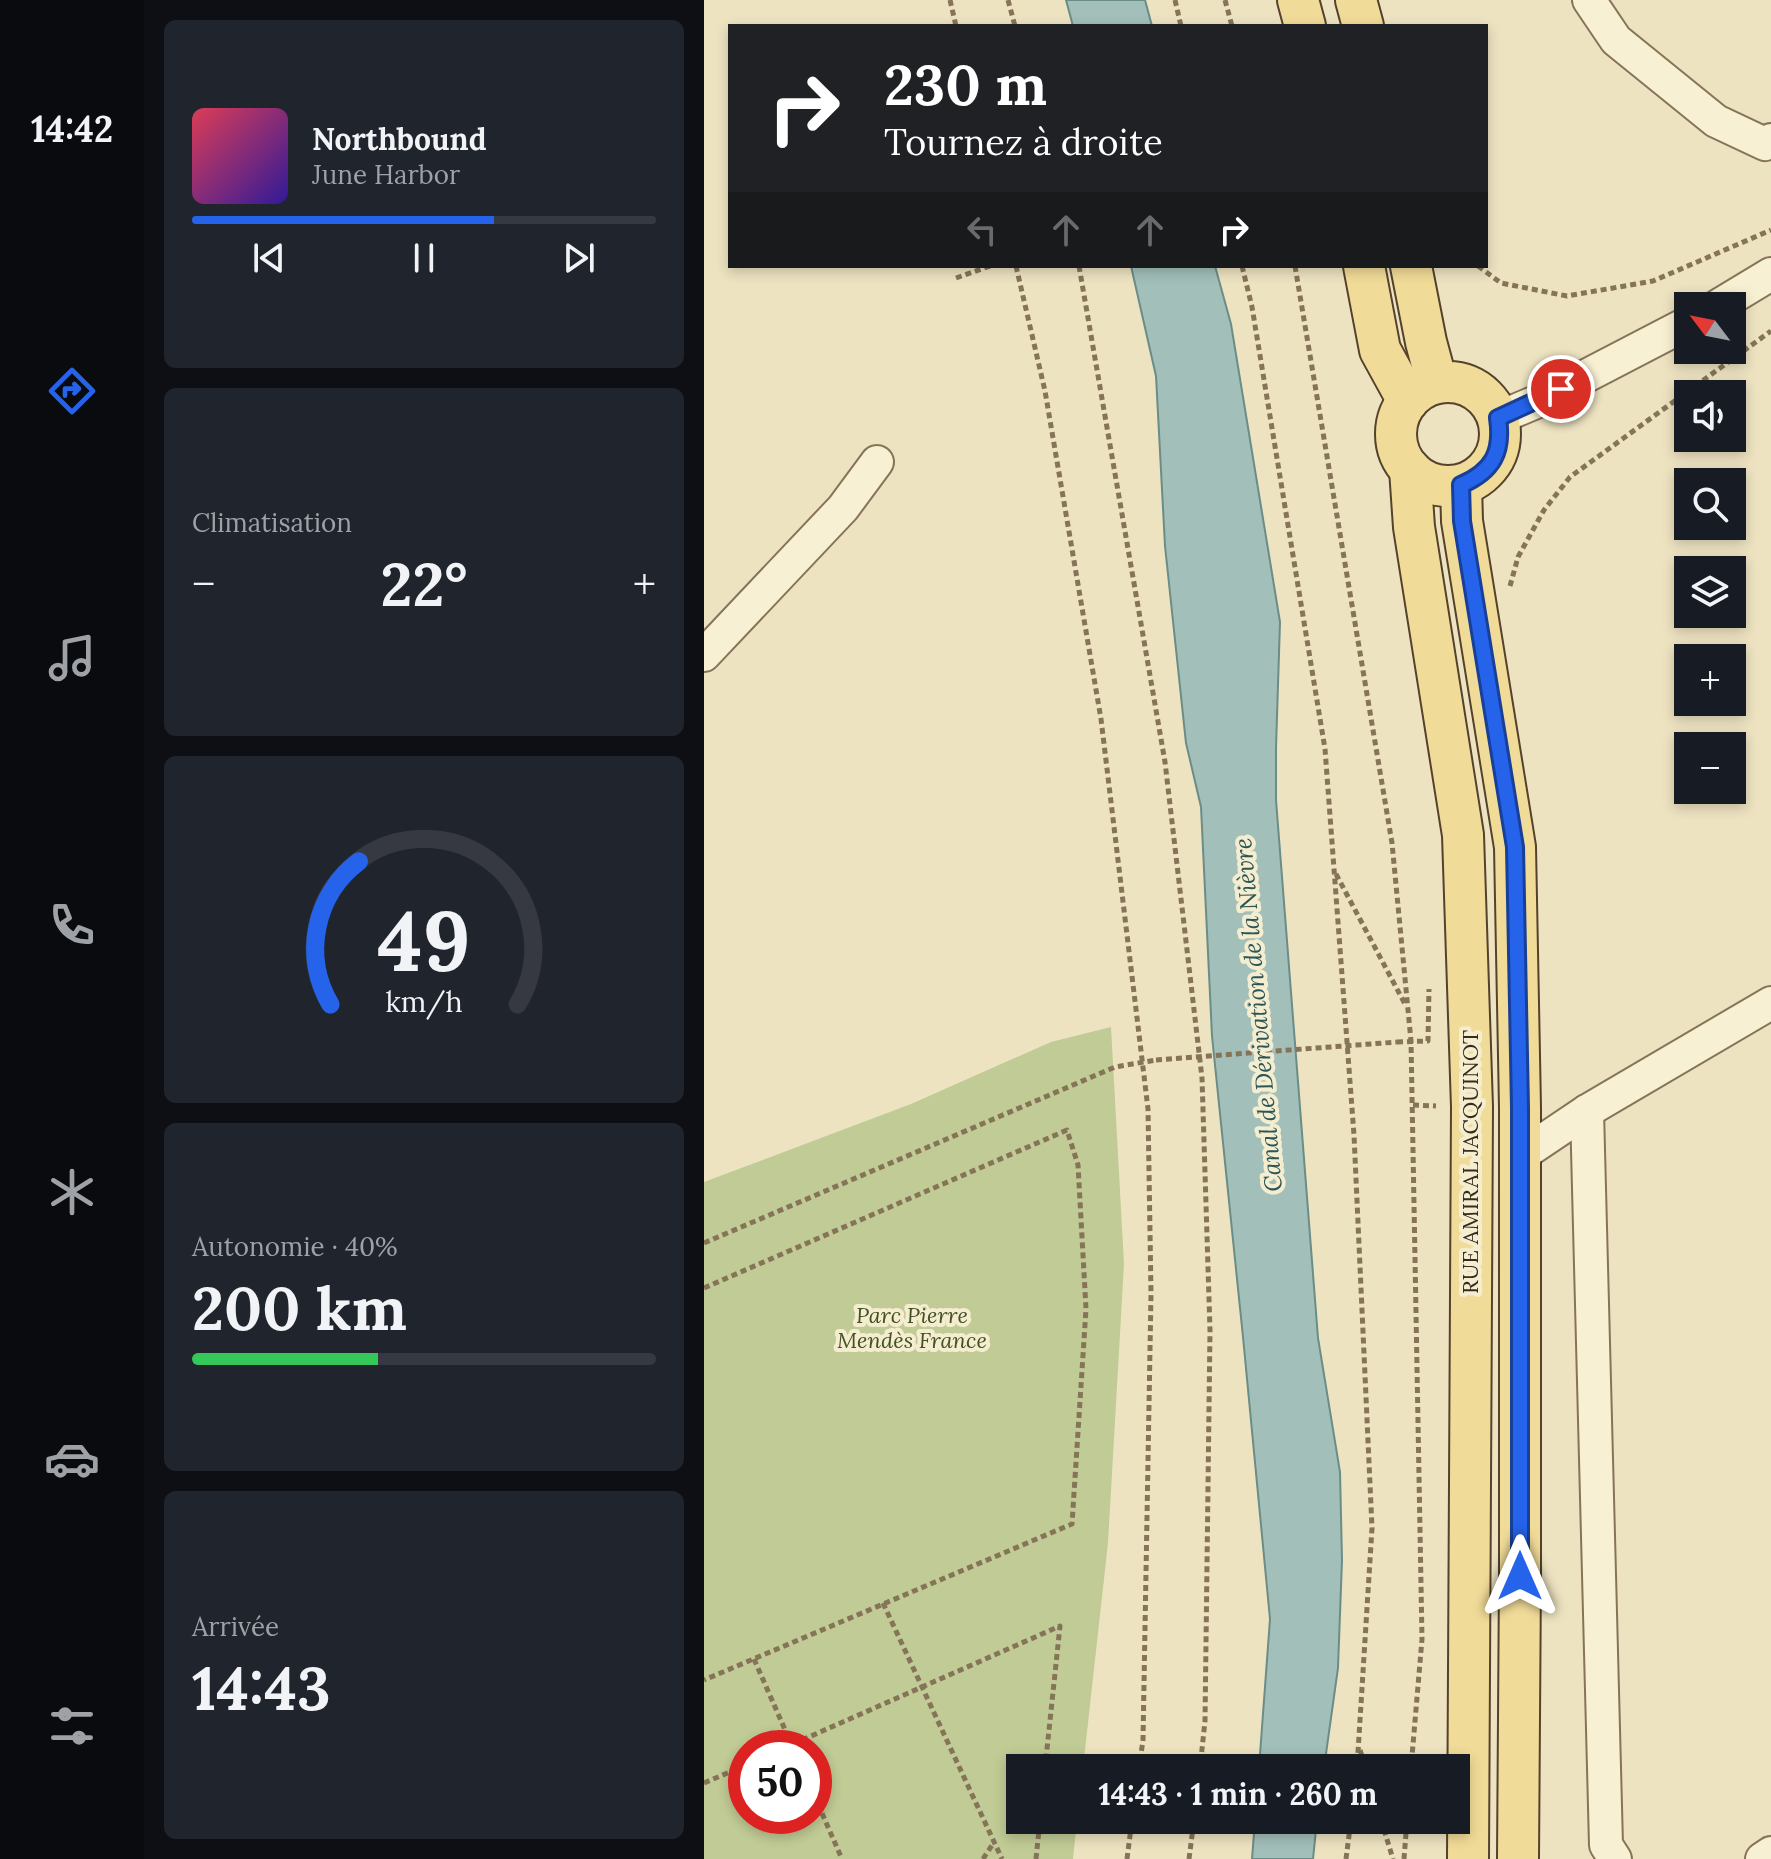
<!DOCTYPE html>
<html lang="fr">
<meta charset="utf-8">
<style>
:root{--surface:#171b24;--page:#20242c;--text:#f1f3f6;--muted:#9ea1a6;--line:#363941;--accent:#2563eb}
body{margin:0;font-family:Lora,serif;background:var(--page);color:var(--text);height:100vh;display:flex;flex-direction:column;font-size:30px;white-space:nowrap}
*{box-sizing:border-box;margin:0}
p{font-size:26px;color:var(--muted)}
.icon{flex:none;width:44px;height:44px;fill:none;stroke:currentColor;stroke-width:2;stroke-linecap:round;stroke-linejoin:round}
.map{position:relative;flex:1;overflow:hidden}
.panel{display:flex;flex-direction:column;gap:20px;padding:20px;background:#0d0f14;width:560px}
.panel>*{flex:none}
.top-card{position:absolute;left:24px;top:24px;width:760px;height:244px;border-radius:0px;box-shadow:0 4px 12px #0003;background:#202124;color:#fff;overflow:hidden}
.needle{width:52px;rotate:302deg}
.fabs{position:absolute;left:970px;top:292px;display:grid;gap:16px}
.fabs a{display:grid;place-items:center;width:72px;height:72px;border-radius:0px;background:var(--surface);box-shadow:0 4px 12px #0003;font-size:40px}
.speed{position:absolute;left:24px;top:1730px;display:flex;gap:16px;font-size:40px;font-weight:700;text-align:center}
.speed>*{display:grid;place-content:center;width:104px;height:104px;border-radius:50%;background:var(--surface);box-shadow:0 4px 12px #0003;line-height:1}
.speed .limit{border:12px solid #d22;background:#fff;color:#111}
.pin{position:absolute;display:grid;place-items:center;width:68px;height:68px;color:#fff;margin:-34px;border:4px solid #fff;border-radius:50%;box-shadow:0 2px 8px #0007}
.me{position:absolute;width:88px;margin:-44px;rotate:0deg;stroke-linejoin:round;filter:drop-shadow(0 0 6px #0008)}
.turn{display:flex;align-items:center;gap:28px;height:168px;padding:0 24px;font-size:36px}
.turn .icon{width:104px;height:104px;stroke-width:2.5}
.turn b{display:block;font-size:56px;line-height:68px}
.lanes{display:flex;align-items:center;height:76px;padding:0 24px;background:#0003;justify-content:center;gap:40px;direction:ltr}
.lanes .off{opacity:.35}
.big{font-size:60px;font-weight:700;line-height:1.1}
.panel .widget{flex:1;display:flex;flex-direction:column;justify-content:center;gap:12px;min-width:0;padding:0 28px;border-radius:12px;background:var(--page)}
.panel .dial{align-items:center;gap:0}
.dial svg{height:208px;overflow:visible;fill:none;stroke:var(--line);stroke-width:7;stroke-linecap:round;text-anchor:middle}
.dial text{fill:var(--text);stroke:none}
.song{display:flex;align-items:center;gap:24px}
.cover{width:96px;height:96px;border-radius:12px;background:linear-gradient(135deg,hsl(350 70% 55%),hsl(250 70% 35%))}
.played{height:8px;border-radius:4px;background:linear-gradient(90deg,var(--accent) 65%,var(--line) 65%)}
.keys{display:flex;justify-content:space-around;direction:ltr}
.heat{display:flex;justify-content:space-between;align-items:center;font-size:44px;direction:ltr}
.charge{height:12px;border-radius:6px;background:linear-gradient(90deg,#34c759 40%,var(--line) 0)}
.trip{position:absolute;left:302px;top:1754px;width:464px;height:80px;border-radius:0px;background:var(--surface);box-shadow:0 4px 12px #0003;font-weight:700;line-height:80px;text-align:center}
main{display:flex;flex:1;min-height:0}
.menu{display:flex;flex-direction:column;width:144px;justify-content:space-around;align-items:center;background:#090b0e;color:var(--muted)}
.menu .icon{width:56px;height:56px}
.menu .current{color:var(--accent)}
.menu b{font-size:36px;color:var(--text)}
.map>svg:first-child{display:block}
</style>
<main>
<nav class="menu">
<b>14:42</b>
<svg class="icon current" aria-label="directions" viewBox="0 0 24 24"><path d="M12 3l9 9-9 9-9-9zM9 14v-3h6M13 9l2 2-2 2"/></svg>
<svg class="icon" aria-label="music" viewBox="0 0 24 24"><path d="M9 18V5l10-2v13"/><circle cx="6" cy="18" r="3"/><circle cx="16" cy="16" r="3"/></svg>
<svg class="icon" aria-label="phone" viewBox="0 0 24 24"><path d="M5 4h4l2 5-3 2q2 4 5 5l2-3 5 2v4C11 20 4 13 5 4z"/></svg>
<svg class="icon" aria-label="climate" viewBox="0 0 24 24"><path d="M12 3v18M4 7l16 10M4 17L20 7"/></svg>
<svg class="icon" aria-label="car" viewBox="0 0 24 24"><path d="M5 17H2v-5l4-1 3-4h7l3 4 3 1v5h-3M9 17h6M6 11h13"/><circle cx="7" cy="17" r="2"/><circle cx="17" cy="17" r="2"/></svg>
<svg class="icon" aria-label="filters" viewBox="0 0 24 24"><path d="M4 7h16M4 17h16"/><circle cx="9" cy="7" r="2"/><circle cx="15" cy="17" r="2"/></svg>
</nav>
<section class="panel">
<div class="widget">
<div class="song"><i class="cover"></i><div><b>Northbound</b><p>June Harbor</p></div></div>
<div class="played"></div>
<div class="keys"><svg class="icon" aria-label="previous" viewBox="0 0 24 24"><path d="M18 5L8 12l10 7zM5 5v14"/></svg><svg class="icon" aria-label="pause" viewBox="0 0 24 24"><path d="M8 5v14M16 5v14"/></svg><svg class="icon" aria-label="next" viewBox="0 0 24 24"><path d="M6 5l10 7-10 7zM19 5v14"/></svg></div>
</div>
<div class="widget"><p>Climatisation</p>
<div class="heat"><a>−</a><b class="big">22°</b><a>+</a></div>
</div>
<div class="widget dial"><svg viewBox="0 0 100 80">
<path d="M14 69A42 42 0 1 1 86 69"/>
<path d="M14 69A42 42 0 0 1 25 14" stroke="#2563eb"/>
<text x="50" y="56" font-size="32" font-weight="700">49</text>
<text x="50" y="72" font-size="11">km/h</text>
</svg></div>
<div class="widget"><p>Autonomie · 40%</p><b class="big">200 km</b><div class="charge"></div></div>
<div class="widget"><p>Arrivée</p><b class="big">14:43</b></div>
</section>
<div class="map">
<svg width="1067" height="1859" viewBox="0 0 1067 1859">
<rect width="100%" height="100%" fill="#ede3c1"/>
<path fill="#c1cb95" fill-rule="evenodd" d="M407,1027L420,1264L404,1543L379,1768H316V1820H373L369,1859H0V1182L207,1104L347,1042ZM110,1748V1816H42V1748Z"/>
<g fill="#a3bfb9" stroke="#6b8d87" stroke-width="2">
<path d="M362,0H441L448,26H369Z"/>
<path d="M427,266H511L527,324L576,622L572,748V800L614,1338L636,1472L638,1560L634,1668L620,1768H555L566,1619L539,1337L508,1036L497,807L482,743L461,546L452,376Z"/>
<path d="M551,1820H613L609,1859H548Z"/>
</g>
<g fill="none" stroke-linecap="round" stroke-linejoin="round">
<defs>
<g id="minor">
<path d="M885,0L912,40L1012,121L1061,144L1067,140"/>
<path d="M1014,306L1067,274"/>
<path d="M794,418L832,402L984,323"/>
<path d="M0,655L139,508L173,462"/>
<path d="M883,1111L902,1845L911,1859"/>
<path d="M816,1156L883,1111L1067,1003"/>
<path d="M1058,1859L1067,1853"/>
</g>
<g id="major">
<path d="M594,0L601,26"/>
<path d="M652,0L659,26"/>
<path d="M660,266L676,350L704,401"/>
<path d="M707,266L722,342L733,383"/>
<circle cx="744" cy="434" r="52"/>
<path d="M706,469L710,527L759,835L768,1107L764,1859"/>
<path d="M757,485L758,521L811,847L816,1108V1576L814,1859"/>
</g>
</defs>
<use href="#minor" stroke="#867459" stroke-width="36"/>
<use href="#major" stroke="#54422d" stroke-width="44"/>
<g stroke="#867459" stroke-width="5" stroke-dasharray="6 4" stroke-linecap="butt">
<path d="M246,0L252,26"/>
<path d="M304,0L311,26"/>
<path d="M471,0L477,26"/>
<path d="M521,0L528,26"/>
<path d="M312,266L341,391L397,719L444,1109L447,1294L439,1740L435,1768"/>
<path d="M375,266L461,762L498,1078L506,1330L501,1721L496,1768"/>
<path d="M538,266L548,307L621,749L650,1135L668,1528L653,1768"/>
<path d="M591,266L688,843L707,1041L718,1639L707,1768"/>
<path d="M774,266L797,283L863,296L949,281L1067,230"/>
<path d="M252,278L286,266"/>
<path d="M806,586L814,557L840,510L866,477L1067,331"/>
<path d="M632,874L702,1006"/>
<path d="M693,1042L724,1041L725,989"/>
<path d="M709,1105L732,1106"/>
<path d="M0,1243L411,1067L452,1060"/>
<path d="M0,1288L363,1130L374,1165L382,1309L368,1524L0,1680"/>
<path d="M179,1603L298,1859"/>
<path d="M50,1659L89,1748"/>
<path d="M80,1748L356,1626L341,1768"/>
<path d="M656,1750L662,1768"/>
<path d="M0,1783L42,1765"/>
<path d="M110,1795L138,1859"/>
<path d="M677,1820L689,1859"/>
<path d="M279,1859L290,1842"/>
<path d="M332,1859L336,1820"/>
<path d="M423,1859L428,1820"/>
<path d="M485,1859L490,1820"/>
<path d="M642,1859L647,1820"/>
<path d="M700,1859L703,1820"/>
</g>
<use href="#minor" stroke="#f8f0d3" stroke-width="32"/>
<use href="#major" stroke="#f1db98" stroke-width="40"/>
<path stroke="#867459" stroke-width="5" stroke-dasharray="6 4" stroke-linecap="butt" d="M452,1060L693,1042"/>
</g>
<g fill="none" stroke-linecap="round" stroke-linejoin="round">
<defs>
<path id="route" d="M816,1576V1108L811,847L758,521L757,485C789,471 799,452 794,418L857,389"/>
</defs>
<use href="#route" stroke="#184099" stroke-width="20"/>
<use href="#route" stroke="#2563eb" stroke-width="14"/>
</g>
<g text-anchor="middle" dominant-baseline="central" stroke-width="8" stroke-linejoin="round" paint-order="stroke">
<g font-size="22" fill="#362b1d" stroke="#f5edd0">
<text transform="translate(766 1162) rotate(-90)">RUE AMIRAL JACQUINOT</text>
</g>
<g font-size="22" font-style="italic" fill="#435224" stroke="#f5edd0">
<text x="208" y="1315">Parc Pierre<tspan x="208" dy="25">Mendès France</tspan></text>
</g>
<g font-size="24" font-style="italic" fill="#2c5556" stroke="#f5edd0">
<text transform="translate(554 1015) rotate(-95)">Canal de Dérivation de la Nièvre</text>
</g>
</g>
</svg>
<div class="fabs">
<a><svg class="needle" viewBox="-14 -14 28 28"><path d="M0-13l5 13h-10z" fill="#e53935"/><path d="M0 13l5-13h-10z" fill="#9ea1a6"/></svg></a>
<a><svg class="icon" aria-label="sound" viewBox="0 0 24 24"><path d="M4 9h4l5-4v14l-5-4H4zM17 9q2 3 0 6"/></svg></a>
<a><svg class="icon" aria-label="search" viewBox="0 0 24 24"><circle cx="10" cy="10" r="6"/><path d="M15 15l6 6"/></svg></a>
<a><svg class="icon" aria-label="layers" viewBox="0 0 24 24"><path d="M12 4l9 5-9 5-9-5zM3 14l9 5 9-5"/></svg></a>
<a>+</a>
<a>−</a>
</div>
<div class="speed"><div class="limit">50</div></div>
<div class="pin" style="left:857px;top:389px;background:#d93025"><svg class="icon" aria-label="arrive" viewBox="0 0 24 24"><path d="M6 21V4h12l-3 4 3 4H6"/></svg></div>
<svg class="me" style="left:816px;top:1576px" viewBox="-20 -20 40 40"><path d="M0-17L14 15 0 8-14 15z" fill="#2563eb" stroke="#fff" stroke-width="4"/></svg>
<div class="trip">14:43 · 1 min · 260 m</div>
<div class="top-card">
<div class="turn"><svg class="icon" aria-label="right" viewBox="0 0 24 24"><path d="M7 20v-9h11M14 6l5 5-5 5"/></svg><div><b>230 m</b>Tournez à droite</div></div>
<div class="lanes"><svg class="icon off" aria-label="left" viewBox="0 0 24 24"><path d="M17 20v-9H6M10 6l-5 5 5 5"/></svg><svg class="icon off" aria-label="ahead" viewBox="0 0 24 24"><path d="M12 20V5M6 11l6-6 6 6"/></svg><svg class="icon off" aria-label="ahead" viewBox="0 0 24 24"><path d="M12 20V5M6 11l6-6 6 6"/></svg><svg class="icon" aria-label="right" viewBox="0 0 24 24"><path d="M7 20v-9h11M14 6l5 5-5 5"/></svg></div>
</div>
</div>
</main>
